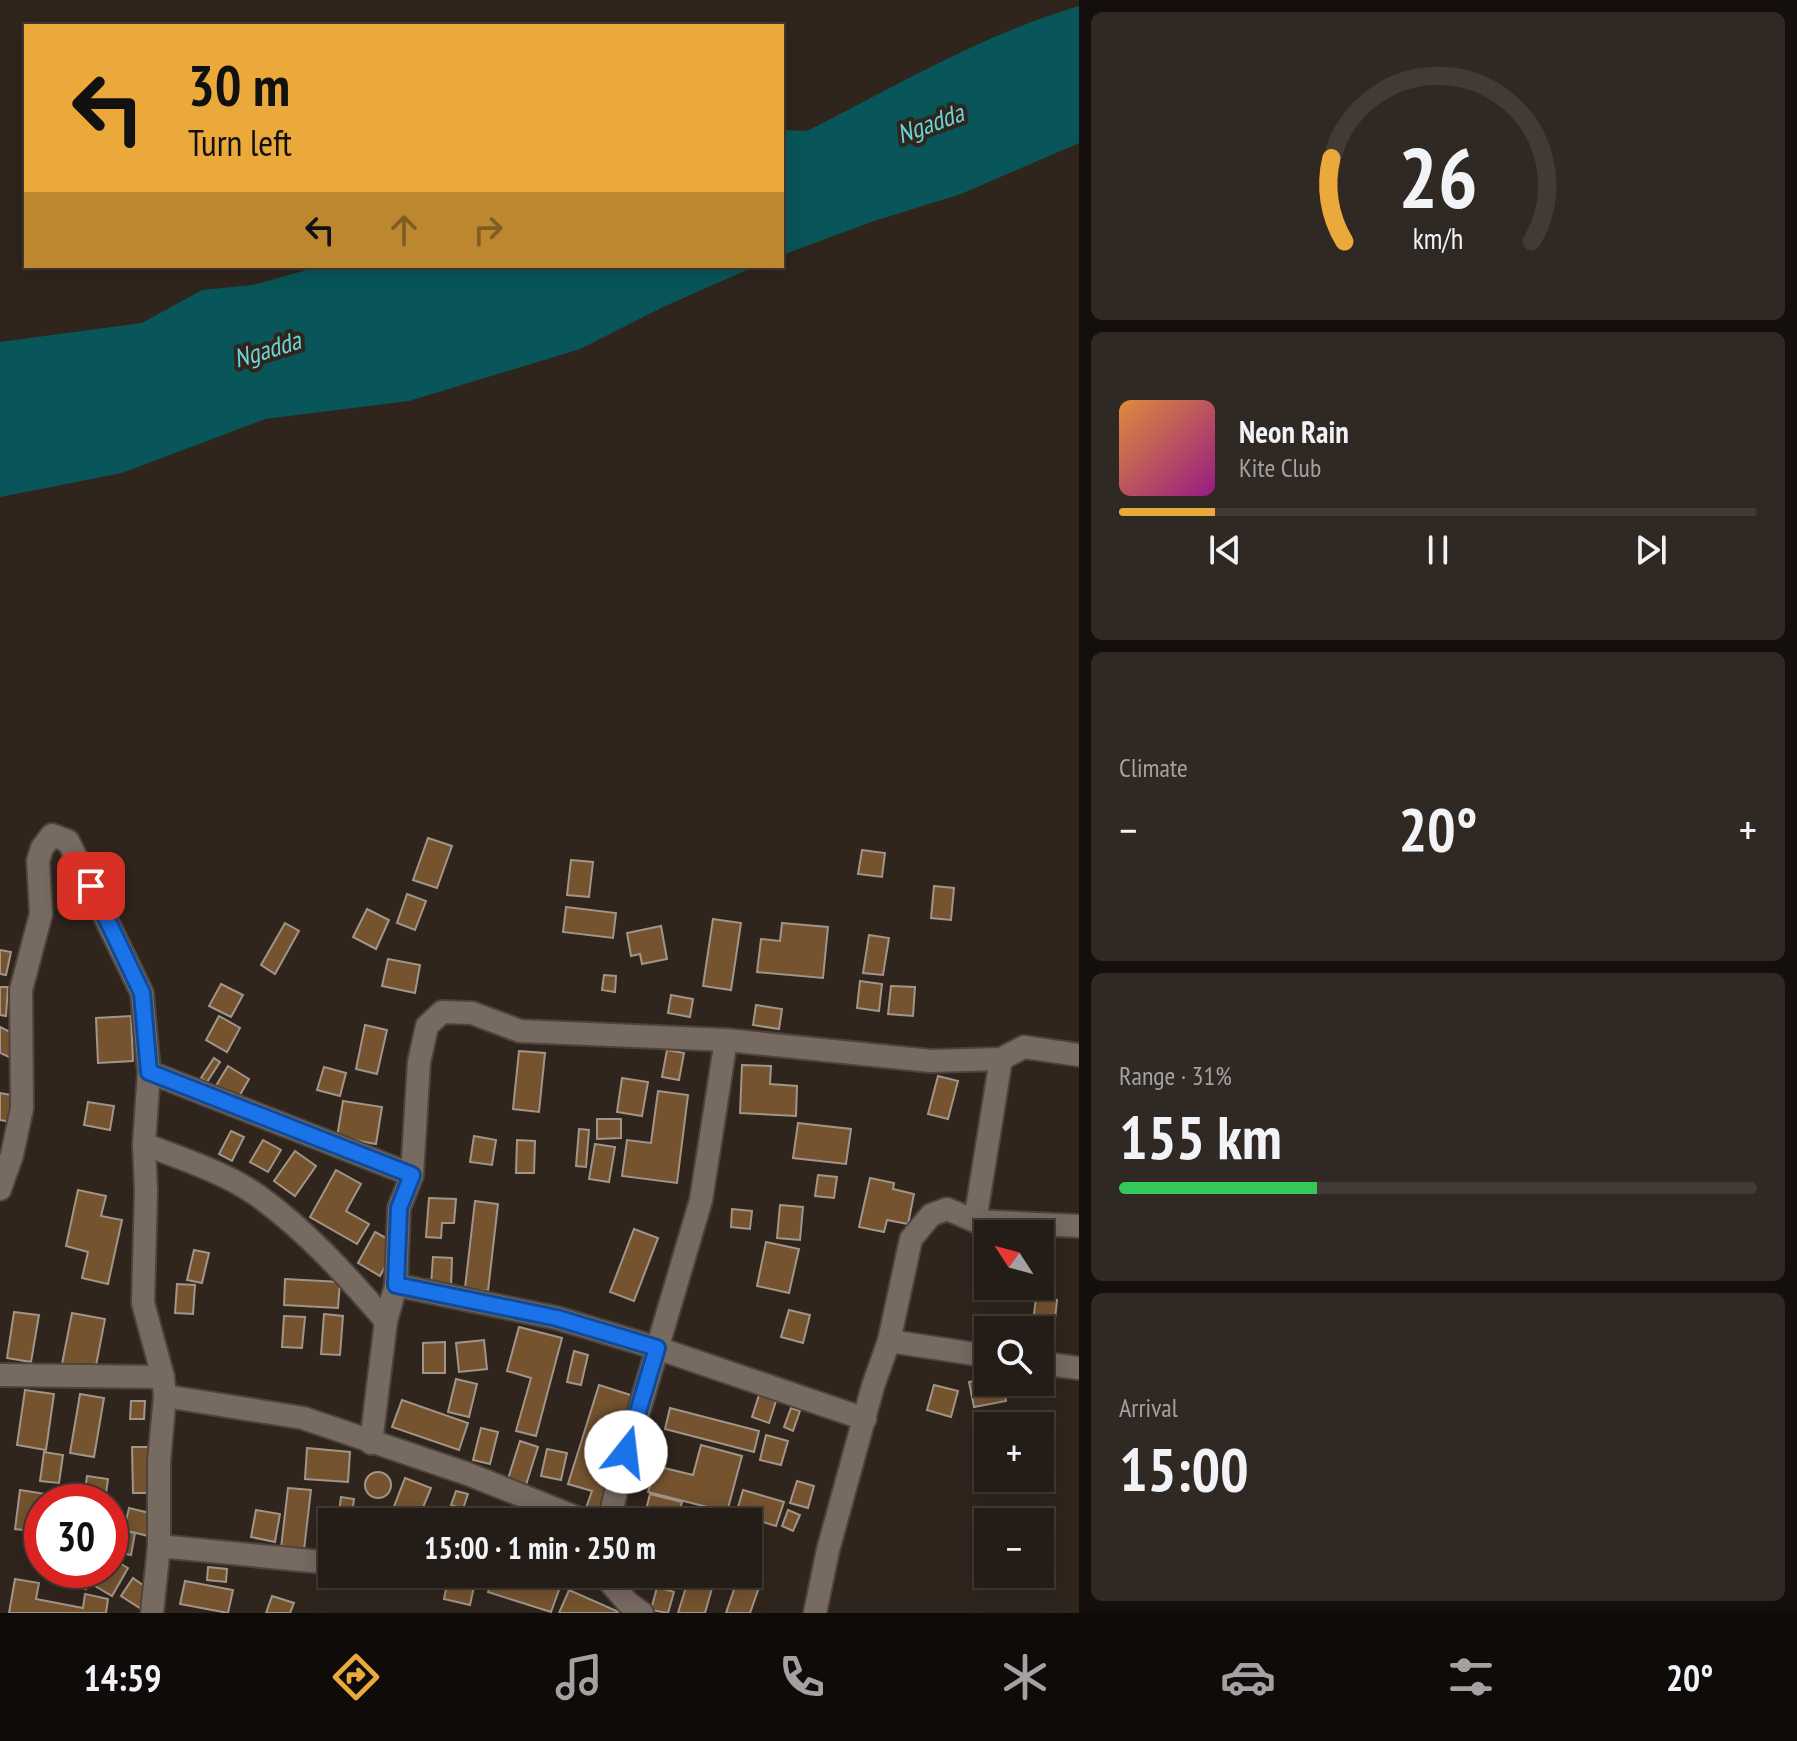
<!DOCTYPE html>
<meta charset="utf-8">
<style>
:root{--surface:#241c16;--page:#302923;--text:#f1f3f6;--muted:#a3a1a1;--line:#413a35;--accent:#eca93b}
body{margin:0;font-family:"PT Sans Narrow",sans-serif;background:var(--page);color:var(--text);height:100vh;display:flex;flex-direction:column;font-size:30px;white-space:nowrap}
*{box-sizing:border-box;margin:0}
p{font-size:26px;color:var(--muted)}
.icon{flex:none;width:44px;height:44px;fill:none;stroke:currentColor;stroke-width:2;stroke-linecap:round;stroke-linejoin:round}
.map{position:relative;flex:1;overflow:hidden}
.side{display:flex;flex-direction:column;gap:12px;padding:12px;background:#140f0c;width:718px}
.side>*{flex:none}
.top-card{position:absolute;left:24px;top:24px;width:760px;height:244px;border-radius:0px;box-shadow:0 4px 20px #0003,0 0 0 2px var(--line);background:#eca93b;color:#111;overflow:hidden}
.needle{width:52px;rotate:306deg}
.tools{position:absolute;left:974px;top:1220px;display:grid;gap:16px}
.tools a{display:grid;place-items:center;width:80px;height:80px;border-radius:0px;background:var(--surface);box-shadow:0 4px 20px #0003,0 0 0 2px var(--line);font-size:40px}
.speed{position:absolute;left:24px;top:1484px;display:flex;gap:16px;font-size:40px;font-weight:700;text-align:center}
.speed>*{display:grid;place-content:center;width:104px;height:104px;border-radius:50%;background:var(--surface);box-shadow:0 4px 20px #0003,0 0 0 2px var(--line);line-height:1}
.speed .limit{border:12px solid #d22;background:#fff;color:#111}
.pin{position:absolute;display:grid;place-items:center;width:68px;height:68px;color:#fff;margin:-34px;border-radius:16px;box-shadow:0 4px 12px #0006}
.me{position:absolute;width:88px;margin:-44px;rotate:16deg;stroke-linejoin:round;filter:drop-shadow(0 0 6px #0008)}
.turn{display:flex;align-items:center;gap:28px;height:168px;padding:0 32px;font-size:36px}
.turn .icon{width:104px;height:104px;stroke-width:2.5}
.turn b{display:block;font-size:56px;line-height:68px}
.lanes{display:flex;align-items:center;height:76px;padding:0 32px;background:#0003;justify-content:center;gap:40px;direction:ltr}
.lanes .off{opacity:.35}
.big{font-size:60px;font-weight:800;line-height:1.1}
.side .tile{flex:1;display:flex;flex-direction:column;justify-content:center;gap:12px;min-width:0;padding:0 28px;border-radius:12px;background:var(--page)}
.side .dial{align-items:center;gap:0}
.dial svg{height:208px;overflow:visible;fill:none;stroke:var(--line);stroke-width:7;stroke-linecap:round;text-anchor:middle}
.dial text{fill:var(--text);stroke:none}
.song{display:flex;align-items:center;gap:24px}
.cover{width:96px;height:96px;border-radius:12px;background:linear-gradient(135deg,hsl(30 70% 55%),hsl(310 70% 35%))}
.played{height:8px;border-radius:4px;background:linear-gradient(90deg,var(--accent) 15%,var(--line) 15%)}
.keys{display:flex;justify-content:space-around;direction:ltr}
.heat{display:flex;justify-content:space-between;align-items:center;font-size:44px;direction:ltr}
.charge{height:12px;border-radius:6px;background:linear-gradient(90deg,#34c759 31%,var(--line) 0)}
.trip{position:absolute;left:318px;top:1508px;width:444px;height:80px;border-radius:0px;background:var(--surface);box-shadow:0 4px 20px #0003,0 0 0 2px var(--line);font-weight:800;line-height:80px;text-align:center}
.menu{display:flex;height:128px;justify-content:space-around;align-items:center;background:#0e0b09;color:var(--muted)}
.menu .icon{width:56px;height:56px}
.menu .selected{color:var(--accent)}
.menu b{font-size:36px;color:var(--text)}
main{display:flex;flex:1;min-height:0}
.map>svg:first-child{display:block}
</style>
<main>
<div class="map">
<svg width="1079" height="1613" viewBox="0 0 1079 1613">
<rect width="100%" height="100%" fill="#30251d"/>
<g fill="#085659">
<path d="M1079,6V143L961,194L874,221L782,255V130L807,131C896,86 983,34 1079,6Z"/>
<path d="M321,266H756L663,307L580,349L409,401L265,419L122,473L0,497V342L142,323L202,290L253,285Z"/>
</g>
<g fill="#75532f" stroke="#a19589" stroke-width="2">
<path d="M428,838L452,846L437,888L413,880Z"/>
<path d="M862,850L885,853L882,877L858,874Z"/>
<path d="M571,860L593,862L589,897L567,895Z"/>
<path d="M934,886L954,888L951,920L931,918Z"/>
<path d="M407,894L426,901L415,930L397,923Z"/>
<path d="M566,907L616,913L613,938L563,932Z"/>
<path d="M367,909L389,920L376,949L353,937Z"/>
<path d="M713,919L741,923L731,990L703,986Z"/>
<path d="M285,923L299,931L275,974L261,965Z"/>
<path d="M782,923L828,927L823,978L757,972L761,939L780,941Z"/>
<path d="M661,926L667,959L642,964L640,954L631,956L627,933Z"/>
<path d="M869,935L889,938L883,975L863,973Z"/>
<path d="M0,950L11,952L6,975L0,974Z"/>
<path d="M388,959L420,965L415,993L382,986Z"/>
<path d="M604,975L616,976L615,992L602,990Z"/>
<path d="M860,981L882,984L879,1011L857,1008Z"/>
<path d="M221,984L243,995L231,1017L209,1006Z"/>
<path d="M891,986L915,987L913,1016L888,1014Z"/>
<path d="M0,987H8L6,1016L0,1015Z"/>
<path d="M671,995L693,999L690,1017L668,1013Z"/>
<path d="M756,1005L782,1009L779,1029L753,1025Z"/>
<path d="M131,1016L133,1061L98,1063L96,1018Z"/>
<path d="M219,1016L240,1028L227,1052L206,1040Z"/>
<path d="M365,1025L387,1030L377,1074L356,1069Z"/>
<path d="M0,1027L20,1037L9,1057L0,1053Z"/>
<path d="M667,1050L684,1053L679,1080L662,1077Z"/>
<path d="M519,1051L545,1053L539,1112L513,1109Z"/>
<path d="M214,1058L220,1062L207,1082L201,1078Z"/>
<path d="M742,1065L771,1066L770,1084L797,1086L796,1116L740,1113Z"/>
<path d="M228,1066L249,1079L236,1102L214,1089Z"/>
<path d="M324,1067L346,1073L340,1096L317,1090Z"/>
<path d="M938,1076L958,1081L948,1119L928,1114Z"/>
<path d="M622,1078L648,1082L642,1116L617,1112Z"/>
<path d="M658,1091L688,1095L677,1183L622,1176L627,1140L651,1143Z"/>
<path d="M0,1093L17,1096L12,1122L0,1120Z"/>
<path d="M343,1101L382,1107L376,1144L337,1137Z"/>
<path d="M88,1102L114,1106L110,1130L84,1125Z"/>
<path d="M597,1119H621V1138L597,1139Z"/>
<path d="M798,1123L851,1129L846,1164L793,1158Z"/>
<path d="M579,1129L589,1130L586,1167L576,1166Z"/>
<path d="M231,1131L244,1137L232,1161L219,1154Z"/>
<path d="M474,1136L496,1140L492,1165L470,1162Z"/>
<path d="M263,1140L281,1150L268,1172L250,1162Z"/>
<path d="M517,1140L535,1141L534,1173H516Z"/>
<path d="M595,1144L615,1147L609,1182L589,1179Z"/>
<path d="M295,1151L316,1166L295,1196L274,1181Z"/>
<path d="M336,1170L361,1184L346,1211L369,1224L357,1244L310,1217Z"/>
<path d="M818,1175L837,1177L834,1198L815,1196Z"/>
<path d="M870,1178L894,1183L893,1189L914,1194L908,1224L887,1220L884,1232L859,1227Z"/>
<path d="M78,1190L106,1196L101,1216L122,1220L108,1284L82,1278L88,1252L66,1246Z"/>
<path d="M429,1198L456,1199L454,1223H442L441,1238L426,1237Z"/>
<path d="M475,1201L498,1204L488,1291L465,1288Z"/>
<path d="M780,1205L803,1207L800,1240L777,1238Z"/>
<path d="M732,1209L752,1211L750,1229L731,1227Z"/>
<path d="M634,1229L658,1238L634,1301L610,1292Z"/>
<path d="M375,1232L397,1244L380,1276L358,1263Z"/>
<path d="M766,1242L799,1249L789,1293L757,1286Z"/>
<path d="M194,1250L209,1253L202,1283L187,1280Z"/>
<path d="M433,1257L452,1258L451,1287L431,1286Z"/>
<path d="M285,1279L340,1282L338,1308L284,1305Z"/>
<path d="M177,1284L195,1285L193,1314L175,1313Z"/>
<path d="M1036,1298L1057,1300L1052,1347L1040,1346V1330H1032Z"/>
<path d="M789,1310L810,1315L803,1343L781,1337Z"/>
<path d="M14,1312L39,1315L31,1362L7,1358Z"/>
<path d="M72,1313L105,1319L95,1371L62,1364Z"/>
<path d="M324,1314L343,1316L340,1355L321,1354Z"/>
<path d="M284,1316L305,1317L302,1348L282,1347Z"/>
<path d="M519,1327L562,1338L536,1436L516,1431L531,1378L507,1371Z"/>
<path d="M484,1340L487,1369L459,1372L456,1343Z"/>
<path d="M445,1342V1373H423V1343Z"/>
<path d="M574,1351L588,1355L581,1385L567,1382Z"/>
<path d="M988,1378V1382H1003L1006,1401L974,1407L969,1382Z"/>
<path d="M456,1379L477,1384L469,1417L448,1412Z"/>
<path d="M599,1385L640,1398L603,1513L586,1508L592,1491L568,1484Z"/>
<path d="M934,1385L958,1391L951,1417L927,1410Z"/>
<path d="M25,1390L54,1394L46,1450L17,1445Z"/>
<path d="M80,1394L104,1398L94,1457L70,1453Z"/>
<path d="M759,1395L776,1401L769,1423L752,1417Z"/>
<path d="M402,1400L468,1423L459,1450L392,1427Z"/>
<path d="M131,1401H145L144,1419H130Z"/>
<path d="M670,1408L759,1431L754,1452L665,1429Z"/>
<path d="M791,1408L800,1411L793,1431L784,1427Z"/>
<path d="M481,1428L498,1432L490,1464L473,1460Z"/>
<path d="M766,1435L788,1441L781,1465L760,1460Z"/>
<path d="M520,1441L538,1447L525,1488L507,1482Z"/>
<path d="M701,1445L742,1456L727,1512L648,1492L656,1466L693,1475Z"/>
<path d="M132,1447H155V1493H133Z"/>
<path d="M307,1448L350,1452L348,1482L305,1479Z"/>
<path d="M547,1449L567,1453L561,1480L541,1476Z"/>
<path d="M44,1452L63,1455L59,1483L40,1481Z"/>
<circle cx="378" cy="1485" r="13"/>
<path d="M87,1476L108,1479L105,1501L84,1498Z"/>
<path d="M405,1478L431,1488L419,1517L431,1522H388Z"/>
<path d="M797,1481L814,1486L808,1508L790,1503Z"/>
<path d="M288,1488L311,1490L304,1550L281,1548Z"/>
<path d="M20,1490L46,1494L45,1502H42L41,1532L15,1529Z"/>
<path d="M743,1490L784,1502L776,1526L736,1514Z"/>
<path d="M456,1491L468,1494L463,1509L451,1505Z"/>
<path d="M650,1494L682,1502L677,1522L645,1514Z"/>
<path d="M341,1497L354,1499L351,1522L338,1520Z"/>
<path d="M129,1508L154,1514L148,1536L124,1530Z"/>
<path d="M256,1510L280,1514L275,1542L251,1537Z"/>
<path d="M788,1510L800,1515L793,1531L782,1526Z"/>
<path d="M519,1511L552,1522H515Z"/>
<path d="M110,1528L135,1533L131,1555L110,1551Z"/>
<path d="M111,1558L128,1568L112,1596L95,1586L104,1570H110Z"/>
<path d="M208,1567L227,1569L226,1582L207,1580Z"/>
<path d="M67,1570H92L86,1589L64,1583Z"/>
<path d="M449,1574L476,1577L470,1605L444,1599Z"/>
<path d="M494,1574H538L536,1579L560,1587L551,1612L488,1592Z"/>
<path d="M667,1574H682L680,1587L665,1584Z"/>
<path d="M690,1574H716L705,1613H678Z"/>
<path d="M739,1575L761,1582L750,1613H726Z"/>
<path d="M133,1578L154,1593L143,1610L121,1596Z"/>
<path d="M15,1579L39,1583L36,1599L83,1608L85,1594L108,1599L106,1613H9Z"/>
<path d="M185,1581L233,1590L228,1613L180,1604Z"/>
<path d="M657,1587L674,1592L668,1613L651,1610Z"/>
<path d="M569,1590L619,1612L618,1613H559Z"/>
<path d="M272,1596L294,1603L290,1613H266Z"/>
</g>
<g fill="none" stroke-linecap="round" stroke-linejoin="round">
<defs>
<g id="minor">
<path d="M149,1072L412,1175"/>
<path d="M144,1144C182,1159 224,1172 257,1195C306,1230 348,1277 386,1321"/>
<path d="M0,1189L12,1155L22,1108L21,990L41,914L38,861L42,848L52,835L68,841L142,993L149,1072L144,1144L146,1191L143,1303L163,1377L165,1396L159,1461V1546L152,1613"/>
<path d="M975,1221L1001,1059"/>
<path d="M396,1285L557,1318L657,1348L865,1419"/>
<path d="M889,1341L988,1356"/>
<path d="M1040,1363L1079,1368"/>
<path d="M0,1375L163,1377"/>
<path d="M165,1396L303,1418L468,1474L588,1522"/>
<path d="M371,1443L386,1321L396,1285L399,1208L412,1175L419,1062L427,1026L442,1012L472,1013L520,1031L726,1040L931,1061L1001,1059L1024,1047L1079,1055"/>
<path d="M609,1522L619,1478L701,1200L726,1040"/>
<path d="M159,1546L332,1563"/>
<path d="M603,1574L628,1603L642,1613"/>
<path d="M815,1613L828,1550L873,1386L889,1341L911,1239L931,1215L947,1209L975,1221L1079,1226"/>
</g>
</defs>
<use href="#minor" stroke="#4d433d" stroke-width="26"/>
<use href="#minor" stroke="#776a61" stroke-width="22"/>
</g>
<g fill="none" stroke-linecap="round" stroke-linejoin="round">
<defs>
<path id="route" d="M91,886L142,993L149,1072L412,1175L399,1208L396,1285L557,1318L657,1348L626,1452"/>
</defs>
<use href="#route" stroke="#114b97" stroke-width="20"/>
<use href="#route" stroke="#1a73e8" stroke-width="14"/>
</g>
<g text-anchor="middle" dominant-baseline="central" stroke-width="8" stroke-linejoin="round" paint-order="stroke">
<g font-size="26" font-style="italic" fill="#6bd4d8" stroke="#30251d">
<text transform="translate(930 123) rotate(-20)">Ngadda</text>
<text transform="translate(267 349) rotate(-17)">Ngadda</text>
</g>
</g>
</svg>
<div class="tools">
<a><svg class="needle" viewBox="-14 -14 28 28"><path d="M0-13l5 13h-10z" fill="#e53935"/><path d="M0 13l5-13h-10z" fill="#a3a1a1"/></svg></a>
<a><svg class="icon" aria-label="search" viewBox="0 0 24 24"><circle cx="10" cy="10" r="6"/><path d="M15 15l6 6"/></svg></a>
<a>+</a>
<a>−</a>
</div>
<div class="speed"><div class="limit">30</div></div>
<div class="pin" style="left:91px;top:886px;background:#d93025"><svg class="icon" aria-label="arrive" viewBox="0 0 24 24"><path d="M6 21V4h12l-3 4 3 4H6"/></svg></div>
<svg class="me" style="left:626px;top:1452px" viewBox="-20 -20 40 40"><circle r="19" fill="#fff"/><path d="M0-13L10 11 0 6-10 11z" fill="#1a73e8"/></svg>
<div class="trip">15:00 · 1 min · 250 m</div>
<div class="top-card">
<div class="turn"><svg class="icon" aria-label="left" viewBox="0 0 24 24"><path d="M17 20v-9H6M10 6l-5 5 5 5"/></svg><div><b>30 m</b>Turn left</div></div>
<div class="lanes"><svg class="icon" aria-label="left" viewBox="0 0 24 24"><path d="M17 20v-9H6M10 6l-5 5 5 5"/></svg><svg class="icon off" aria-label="ahead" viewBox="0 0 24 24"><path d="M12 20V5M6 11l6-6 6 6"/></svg><svg class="icon off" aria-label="right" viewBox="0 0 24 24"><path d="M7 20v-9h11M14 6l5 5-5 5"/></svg></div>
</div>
</div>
<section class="side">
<div class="tile dial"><svg viewBox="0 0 100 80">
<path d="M14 69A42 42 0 1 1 86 69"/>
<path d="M14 69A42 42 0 0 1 9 37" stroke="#eca93b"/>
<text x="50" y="56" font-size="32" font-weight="700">26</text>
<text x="50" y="72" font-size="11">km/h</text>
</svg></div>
<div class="tile">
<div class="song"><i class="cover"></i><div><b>Neon Rain</b><p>Kite Club</p></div></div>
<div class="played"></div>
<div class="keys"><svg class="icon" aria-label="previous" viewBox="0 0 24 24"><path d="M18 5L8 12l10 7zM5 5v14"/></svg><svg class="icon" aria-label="pause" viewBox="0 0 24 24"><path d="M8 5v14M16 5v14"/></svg><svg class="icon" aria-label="next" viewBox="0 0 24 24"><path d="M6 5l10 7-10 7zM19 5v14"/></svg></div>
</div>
<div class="tile"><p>Climate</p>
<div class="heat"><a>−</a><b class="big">20°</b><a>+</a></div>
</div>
<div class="tile"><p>Range · 31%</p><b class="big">155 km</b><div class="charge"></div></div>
<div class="tile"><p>Arrival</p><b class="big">15:00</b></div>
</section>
</main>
<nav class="menu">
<b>14:59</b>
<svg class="icon selected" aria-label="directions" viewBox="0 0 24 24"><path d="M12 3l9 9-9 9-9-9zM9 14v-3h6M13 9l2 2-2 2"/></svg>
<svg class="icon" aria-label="music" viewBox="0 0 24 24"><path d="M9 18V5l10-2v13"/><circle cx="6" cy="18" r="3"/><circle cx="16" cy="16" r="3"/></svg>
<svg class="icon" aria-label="phone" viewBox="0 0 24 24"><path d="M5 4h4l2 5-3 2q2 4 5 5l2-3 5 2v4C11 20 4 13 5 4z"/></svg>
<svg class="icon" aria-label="climate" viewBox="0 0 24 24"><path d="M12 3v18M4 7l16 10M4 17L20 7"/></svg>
<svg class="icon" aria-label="car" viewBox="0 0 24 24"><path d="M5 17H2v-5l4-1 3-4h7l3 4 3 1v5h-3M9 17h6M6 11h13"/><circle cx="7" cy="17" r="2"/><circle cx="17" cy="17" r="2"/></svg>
<svg class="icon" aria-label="filters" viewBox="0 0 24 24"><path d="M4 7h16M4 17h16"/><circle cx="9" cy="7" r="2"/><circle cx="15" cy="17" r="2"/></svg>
<b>20°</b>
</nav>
